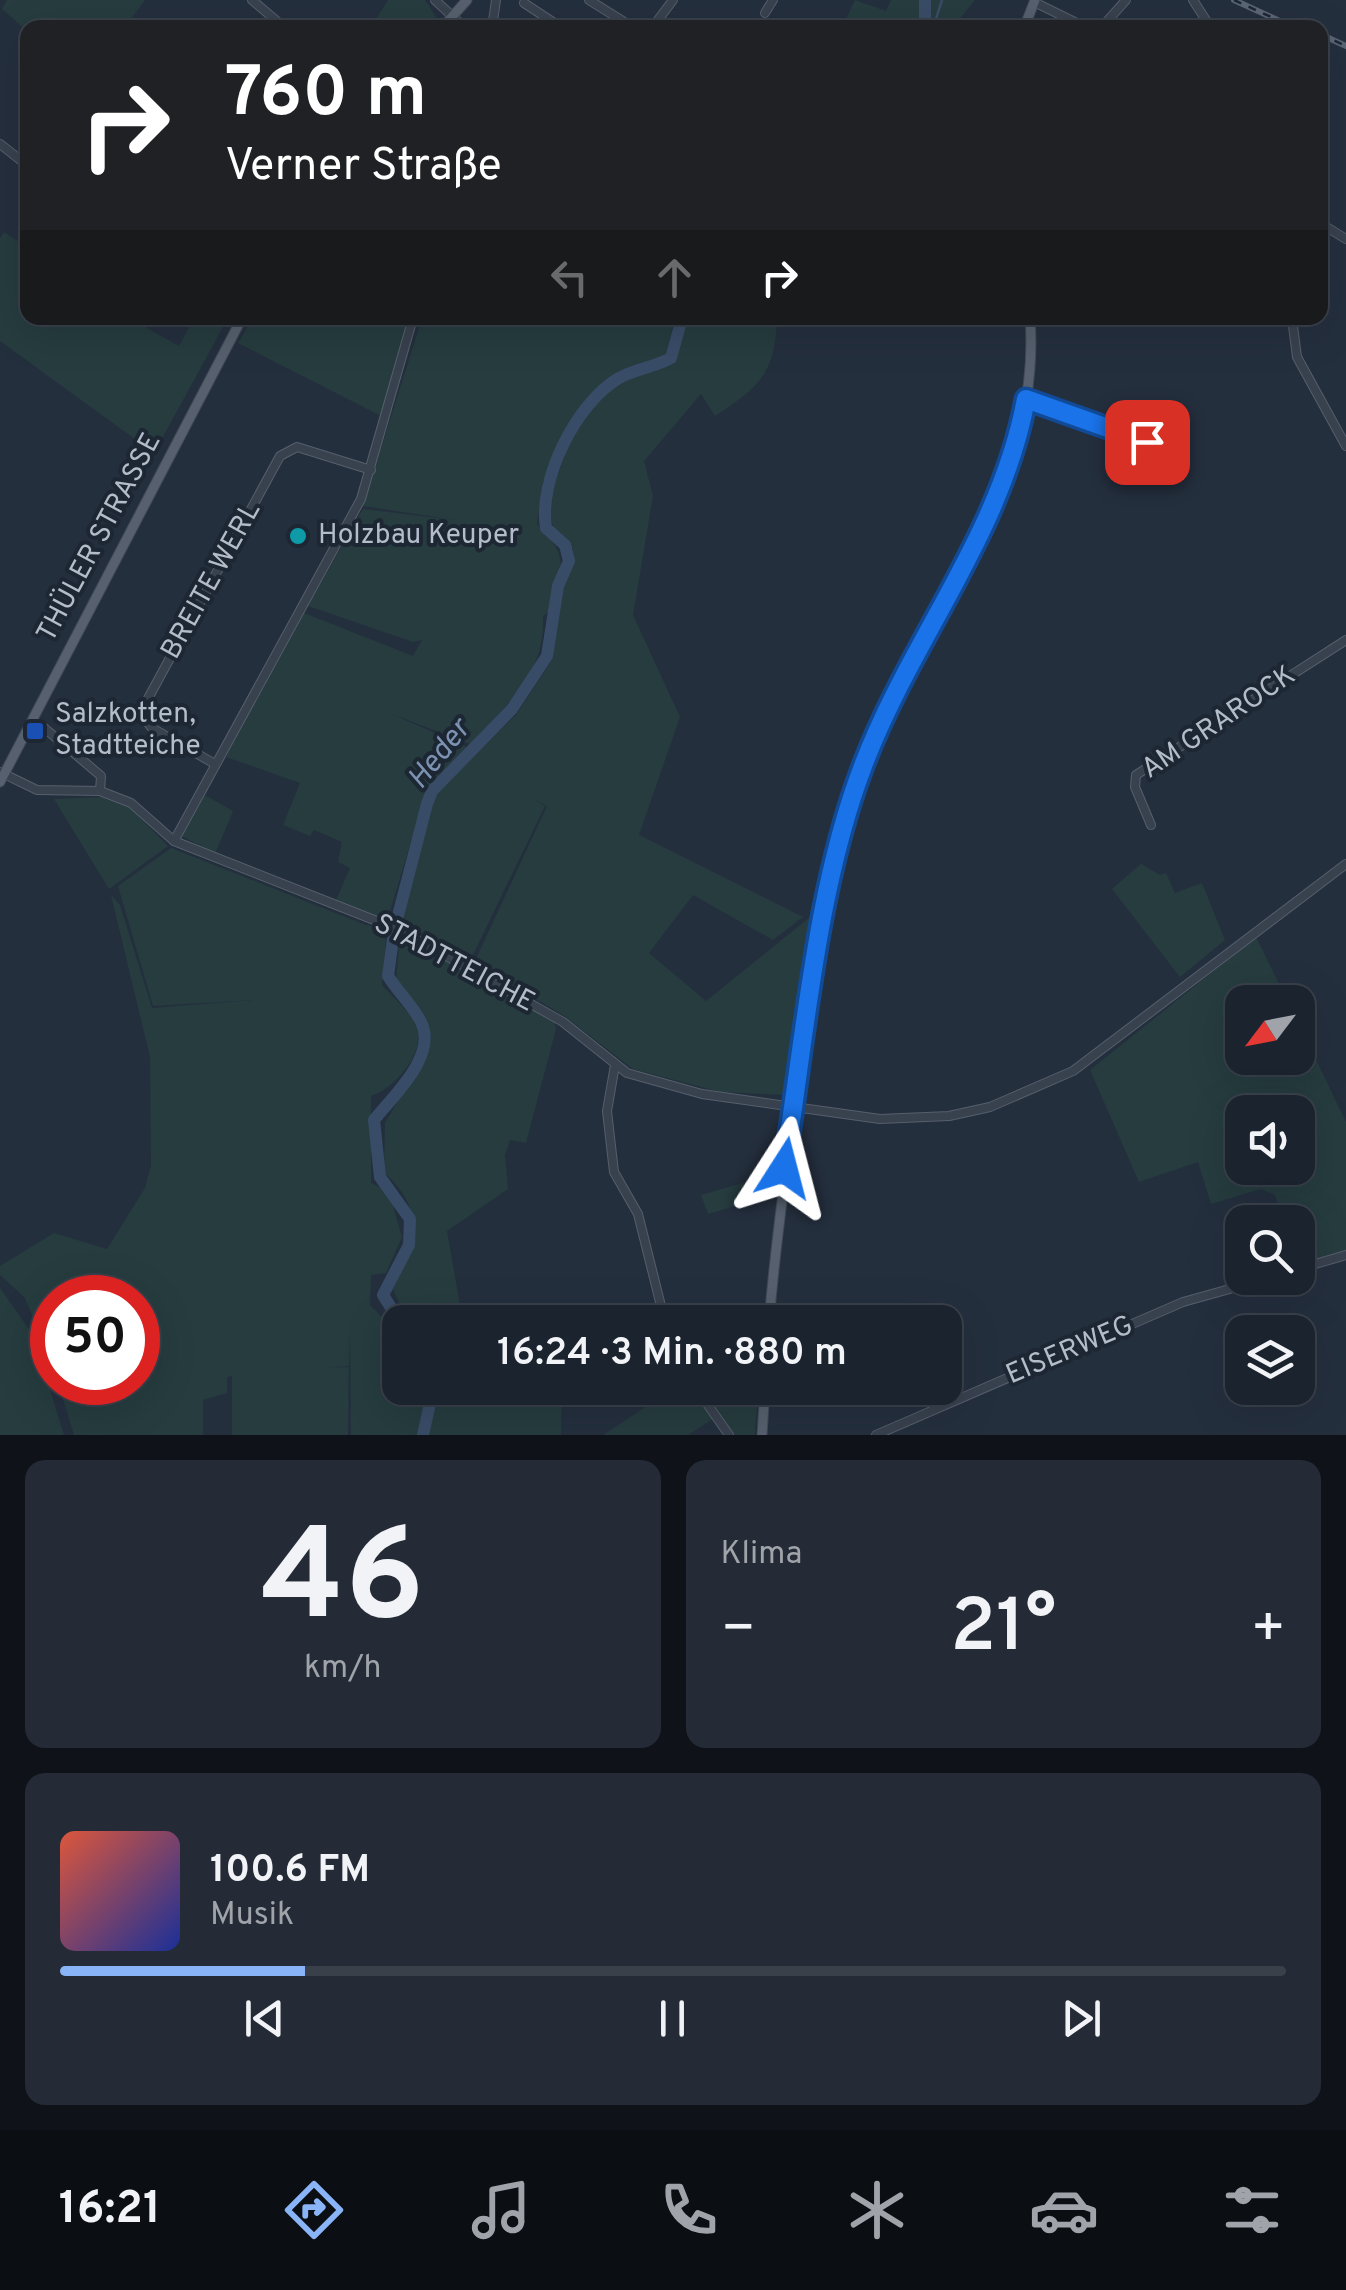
<!DOCTYPE html>
<html lang="de">
<meta charset="utf-8">
<style>
:root{--surface:#1b232e;--page:#242b36;--text:#f1f3f6;--muted:#a0a4aa;--line:#39404a;--accent:#8ab4f8}
body{margin:0;font-family:Overpass,sans-serif;background:var(--page);color:var(--text);height:100vh;display:flex;flex-direction:column;font-size:38px;white-space:nowrap}
*{box-sizing:border-box;margin:0}
p{font-size:32px;color:var(--muted)}
.icon{flex:none;width:55px;height:55px;fill:none;stroke:currentColor;stroke-width:2;stroke-linecap:round;stroke-linejoin:round}
.map{position:relative;height:1435px;overflow:hidden}
.sheet{display:flex;flex-direction:column;gap:25px;padding:25px;background:#0f1319;flex:1}
.sheet>*{flex:none}
.guide{position:absolute;left:20px;top:20px;width:1308px;height:305px;border-radius:20px;box-shadow:0 10px 40px #0002,0 0 0 2px var(--line);background:#202124;color:#fff;overflow:hidden}
.needle{width:65px;rotate:238deg}
.tools{position:absolute;left:1225px;top:985px;display:grid;gap:20px}
.tools a{display:grid;place-items:center;width:90px;height:90px;border-radius:20px;background:var(--surface);box-shadow:0 10px 40px #0002,0 0 0 2px var(--line);font-size:50px}
.speed{position:absolute;left:30px;top:1275px;display:flex;gap:20px;font-size:50px;font-weight:700;text-align:center}
.speed>*{display:grid;place-content:center;width:130px;height:130px;border-radius:50%;background:var(--surface);box-shadow:0 10px 40px #0002,0 0 0 2px var(--line);line-height:1}
.speed .limit{border:15px solid #d22;background:#fff;color:#111}
.pin{position:absolute;display:grid;place-items:center;width:85px;height:85px;color:#fff;margin:-42px;border-radius:20px;box-shadow:0 5px 15px #0006}
.me{position:absolute;width:110px;margin:-55px;rotate:9deg;stroke-linejoin:round;filter:drop-shadow(0 0 8px #0008)}
.turn{display:flex;align-items:center;gap:35px;height:210px;padding:0 40px;font-size:45px}
.turn .icon{width:130px;height:130px;stroke-width:2.5}
.turn b{display:block;font-size:70px;line-height:85px}
.lanes{display:flex;align-items:center;height:95px;padding:0 40px;background:#0003;justify-content:center;gap:50px;direction:ltr}
.lanes .off{opacity:.35}
.big{font-size:75px;font-weight:600;line-height:1.1}
.sheet .card{flex:1;display:flex;flex-direction:column;justify-content:center;gap:15px;min-width:0;padding:0 35px;border-radius:20px;background:var(--page)}
.sheet .dial{align-items:center;gap:0}
.dial b{font-size:130px;line-height:1}
.song{display:flex;align-items:center;gap:30px}
.cover{width:120px;height:120px;border-radius:15px;background:linear-gradient(135deg,hsl(10 70% 55%),hsl(230 70% 35%))}
.played{height:10px;border-radius:5px;background:linear-gradient(90deg,var(--accent) 20%,var(--line) 20%)}
.keys{display:flex;justify-content:space-around;direction:ltr}
.heat{display:flex;justify-content:space-between;align-items:center;font-size:55px;direction:ltr}
.sheet .tiles{flex:1;display:grid;gap:25px;grid-template-columns:1fr 1fr}
.card:last-child{grid-column:span 2}
.trip{position:absolute;left:382px;top:1305px;width:580px;height:100px;border-radius:20px;background:var(--surface);box-shadow:0 10px 40px #0002,0 0 0 2px var(--line);font-weight:600;line-height:100px;text-align:center}
.tabs{display:flex;height:160px;justify-content:space-around;align-items:center;background:#0b0e12;color:var(--muted)}
.tabs .icon{width:70px;height:70px}
.tabs .on{color:var(--accent)}
.tabs b{font-size:45px;color:var(--text)}
.map>svg:first-child{display:block}
</style>
<div class="map">
<svg width="1346" height="1435" viewBox="0 0 1346 1435">
<rect width="100%" height="100%" fill="#242f3e"/>
<g fill="#263c3f" fill-rule="evenodd">
<path d="M7,0H145L125,27L27,31L2,9Z"/>
<path d="M388,0H425L436,17L427,27H371Z"/>
<path d="M855,0L886,11L891,0H922V27H842Z"/>
<path d="M927,0H975L952,28L927,27Z"/>
<path d="M4,232L27,247L28,318H129L179,346L194,318H228L154,453L0,341V238Z"/>
<path d="M253,318H409L383,417L238,343Z"/>
<path d="M422,318H675L666,354L658,359L662,368L673,361L687,318H777C775,374 760,386 715,416L701,394L644,461L653,496L633,615L680,717L639,835L803,917L773,940L693,895L649,953L706,1001L809,918L812,922L785,1095L720,1092L633,1069L563,1015L474,963L547,806L533,799L545,806L470,961L401,921L436,793L516,715L552,660L562,588L573,549C530,508 553,500 565,452L543,481L537,524C574,563 559,564 549,612L543,616C546,674 507,704 470,744L392,714L469,748L426,792L387,921L336,900L350,868L338,862L342,842L314,830L310,836L283,825L300,783L226,757L304,613L413,656L422,640L413,642L308,606L363,509L455,520L363,506Z"/>
<path d="M205,795L233,811L215,854L182,836Z"/>
<path d="M102,797L130,808L168,846L109,889L54,799Z"/>
<path d="M171,848L366,925L387,927L382,985C393,997 412,1013 417,1029C425,1054 393,1090 371,1096V1183L389,1192L402,1237L386,1273L371,1275L370,1305L400,1336V1388H422L425,1399L418,1435H351L350,1336L349,1366L329,1368L349,1367L348,1435H232V1376L227,1377V1393L203,1400V1435H74L58,1383L138,1382V1298H52V1364L25,1298L0,1275V1266L54,1233L107,1249L145,1188L151,1165L150,1057L111,895L120,905L152,1008L253,1000L153,1006L118,886Z"/>
<path d="M1141,864L1160,875L1166,873L1175,893L1202,883L1225,940L1180,977L1112,889Z"/>
<path d="M400,933L554,1021L556,1029L526,1143L510,1140L505,1155L508,1189L447,1231L463,1322H409L393,1290C414,1241 428,1213 384,1172L385,1123L427,1051V1025L396,980Z"/>
<path d="M1256,937L1288,1002H1242V1058H1298V1022L1346,1122V1251L1298,1265V1222H1284L1275,1195L1261,1189L1211,1204L1198,1162L1139,1182L1090,1070ZM1242,1112H1298V1168H1242Z"/>
<path d="M777,1173L775,1194L708,1214L701,1195Z"/>
<path d="M0,1288L33,1335L64,1435H0Z"/>
<path d="M434,1388H562L561,1435H427L437,1396Z"/>
<path d="M674,1388H693L713,1419L688,1435H603Z"/>
<path d="M700,1388H758L755,1435H733Z"/>
</g>
<g fill="none" stroke-linecap="round" stroke-linejoin="round">
<path stroke="#394c67" stroke-width="2.5" d="M933,28L942,0"/>
<g stroke="#394c67" stroke-width="12">
<path d="M925,0V28"/>
<path d="M400,1322L383,1295L409,1245L410,1219L380,1177L374,1120C392,1097 438,1056 421,1022C413,1006 398,992 388,976L394,931L427,804L432,791L512,709L547,656L558,586L569,561L565,545L546,528C538,480 576,403 619,378C635,369 655,367 671,358L682,318"/>
<path d="M423,1435L431,1399L427,1388"/>
</g>
<defs>
<g id="minor">
<path d="M252,0L285,28"/>
<path d="M435,0L465,28"/>
<path d="M589,0L634,28"/>
<path d="M1193,0L1211,28"/>
<path d="M1034,2L1081,25L1101,27"/>
<path d="M524,3L562,28"/>
<path d="M765,13L773,0"/>
<path d="M492,28L496,0"/>
<path d="M652,28L673,0"/>
<path d="M1101,28L1126,0"/>
<path d="M0,144L28,166"/>
<path d="M1320,223L1346,239"/>
<path d="M1292,318L1297,357L1346,446"/>
<path d="M1026,399L1175,452"/>
<path d="M42,726L101,776L100,791"/>
<path d="M215,764L152,728L143,717L145,704L280,456L297,447L371,470"/>
<path d="M0,772L37,790L100,791L131,803L174,841L402,931L563,1022L627,1073L702,1094L880,1119L949,1116L990,1107L1073,1071L1346,864"/>
<path d="M1151,825L1135,787L1136,775L1346,640"/>
<path d="M174,841L361,499L413,318"/>
<path d="M615,1065L607,1111L614,1172L638,1214L665,1322"/>
<path d="M1298,1269L1346,1255"/>
<path d="M696,1388L729,1435"/>
<path d="M876,1435L1183,1302L1269,1278"/>
</g>
<g id="major">
<path d="M442,28L467,0"/>
<path d="M1024,28L1035,0"/>
<path d="M0,782L242,318"/>
<path d="M769,1322C778,1214 794,1108 812,1000C824,922 835,839 864,764C922,615 1043,488 1030,318"/>
<path d="M762,1435L765,1388"/>
</g>
</defs>
<use href="#minor" stroke="#565f6c" stroke-width="10"/>
<use href="#major" stroke="#414a57" stroke-width="11"/>
<use href="#minor" stroke="#38414e" stroke-width="8"/>
<use href="#major" stroke="#56606e" stroke-width="9"/>
<defs>
<g id="rail">
<path d="M1234,0L1295,28"/>
<path d="M1320,34L1346,46"/>
</g>
</defs>
<use href="#rail" stroke="#5a6575" stroke-width="6"/>
<use href="#rail" stroke="#1d2633" stroke-width="2.5" stroke-dasharray="8" stroke-linecap="butt"/>
</g>
<g fill="none" stroke-linecap="round" stroke-linejoin="round">
<defs>
<path id="route" d="M784,1168C805,1038 816,889 863,766C911,639 1001,535 1026,399L1147,442"/>
</defs>
<use href="#route" stroke="#114b97" stroke-width="25"/>
<use href="#route" stroke="#1a73e8" stroke-width="18"/>
</g>
<circle fill="#0f9aa8" stroke="#1d2633" stroke-width="4" cx="298" cy="536" r="10"/>
<rect fill="#1a4fb4" stroke="#1d2633" stroke-width="4" x="25" y="721" width="20" height="20" rx="5"/>
<g text-anchor="middle" dominant-baseline="central" stroke-width="8" stroke-linejoin="round" paint-order="stroke">
<g font-size="28" fill="#b4bcc9" stroke="#1d2633" text-anchor="start">
<text x="318" y="536">Holzbau Keuper</text>
<text x="55" y="715">Salzkotten,<tspan x="55" dy="32">Stadtteiche</tspan></text>
</g>
<g font-size="28" fill="#b4bcc9" stroke="#1d2633">
<text transform="translate(100 538) rotate(-62)">THÜLER STRASSE</text>
<text transform="translate(212 581) rotate(-61)">BREITE WERL</text>
<text transform="translate(1219 723) rotate(-34)">AM GRAROCK</text>
<text transform="translate(454 964) rotate(28)">STADTTEICHE</text>
<text transform="translate(1070 1351) rotate(-23)">EISERWEG</text>
</g>
<g font-size="30" font-style="italic" fill="#7c92b1" stroke="#1d2633">
<text transform="translate(440 755) rotate(-51)">Heder</text>
</g>
</g>
</svg>
<div class="tools">
<a><svg class="needle" viewBox="-14 -14 28 28"><path d="M0-13l5 13h-10z" fill="#e53935"/><path d="M0 13l5-13h-10z" fill="#a0a4aa"/></svg></a>
<a><svg class="icon" aria-label="sound" viewBox="0 0 24 24"><path d="M4 9h4l5-4v14l-5-4H4zM17 9q2 3 0 6"/></svg></a>
<a><svg class="icon" aria-label="search" viewBox="0 0 24 24"><circle cx="10" cy="10" r="6"/><path d="M15 15l6 6"/></svg></a>
<a><svg class="icon" aria-label="layers" viewBox="0 0 24 24"><path d="M12 4l9 5-9 5-9-5zM3 14l9 5 9-5"/></svg></a>
</div>
<div class="speed"><div class="limit">50</div></div>
<div class="pin" style="left:1147px;top:442px;background:#d93025"><svg class="icon" aria-label="arrive" viewBox="0 0 24 24"><path d="M6 21V4h12l-3 4 3 4H6"/></svg></div>
<svg class="me" style="left:784px;top:1168px" viewBox="-20 -20 40 40"><path d="M0-17L14 15 0 8-14 15z" fill="#1a73e8" stroke="#fff" stroke-width="4"/></svg>
<div class="trip">16:24 · 3 Min. · 880 m</div>
<div class="guide">
<div class="turn"><svg class="icon" aria-label="right" viewBox="0 0 24 24"><path d="M7 20v-9h11M14 6l5 5-5 5"/></svg><div><b>760 m</b>Verner Straße</div></div>
<div class="lanes"><svg class="icon off" aria-label="left" viewBox="0 0 24 24"><path d="M17 20v-9H6M10 6l-5 5 5 5"/></svg><svg class="icon off" aria-label="ahead" viewBox="0 0 24 24"><path d="M12 20V5M6 11l6-6 6 6"/></svg><svg class="icon" aria-label="right" viewBox="0 0 24 24"><path d="M7 20v-9h11M14 6l5 5-5 5"/></svg></div>
</div>
</div>
<section class="sheet">
<div class="tiles">
<div class="card dial"><b>46</b><p>km/h</p></div>
<div class="card"><p>Klima</p>
<div class="heat"><a>−</a><b class="big">21°</b><a>+</a></div>
</div>
<div class="card">
<div class="song"><i class="cover"></i><div><b>100.6 FM</b><p>Musik</p></div></div>
<div class="played"></div>
<div class="keys"><svg class="icon" aria-label="previous" viewBox="0 0 24 24"><path d="M18 5L8 12l10 7zM5 5v14"/></svg><svg class="icon" aria-label="pause" viewBox="0 0 24 24"><path d="M8 5v14M16 5v14"/></svg><svg class="icon" aria-label="next" viewBox="0 0 24 24"><path d="M6 5l10 7-10 7zM19 5v14"/></svg></div>
</div>
</div>
</section>
<nav class="tabs">
<b>16:21</b>
<svg class="icon on" aria-label="directions" viewBox="0 0 24 24"><path d="M12 3l9 9-9 9-9-9zM9 14v-3h6M13 9l2 2-2 2"/></svg>
<svg class="icon" aria-label="music" viewBox="0 0 24 24"><path d="M9 18V5l10-2v13"/><circle cx="6" cy="18" r="3"/><circle cx="16" cy="16" r="3"/></svg>
<svg class="icon" aria-label="phone" viewBox="0 0 24 24"><path d="M5 4h4l2 5-3 2q2 4 5 5l2-3 5 2v4C11 20 4 13 5 4z"/></svg>
<svg class="icon" aria-label="climate" viewBox="0 0 24 24"><path d="M12 3v18M4 7l16 10M4 17L20 7"/></svg>
<svg class="icon" aria-label="car" viewBox="0 0 24 24"><path d="M5 17H2v-5l4-1 3-4h7l3 4 3 1v5h-3M9 17h6M6 11h13"/><circle cx="7" cy="17" r="2"/><circle cx="17" cy="17" r="2"/></svg>
<svg class="icon" aria-label="filters" viewBox="0 0 24 24"><path d="M4 7h16M4 17h16"/><circle cx="9" cy="7" r="2"/><circle cx="15" cy="17" r="2"/></svg>
</nav>
